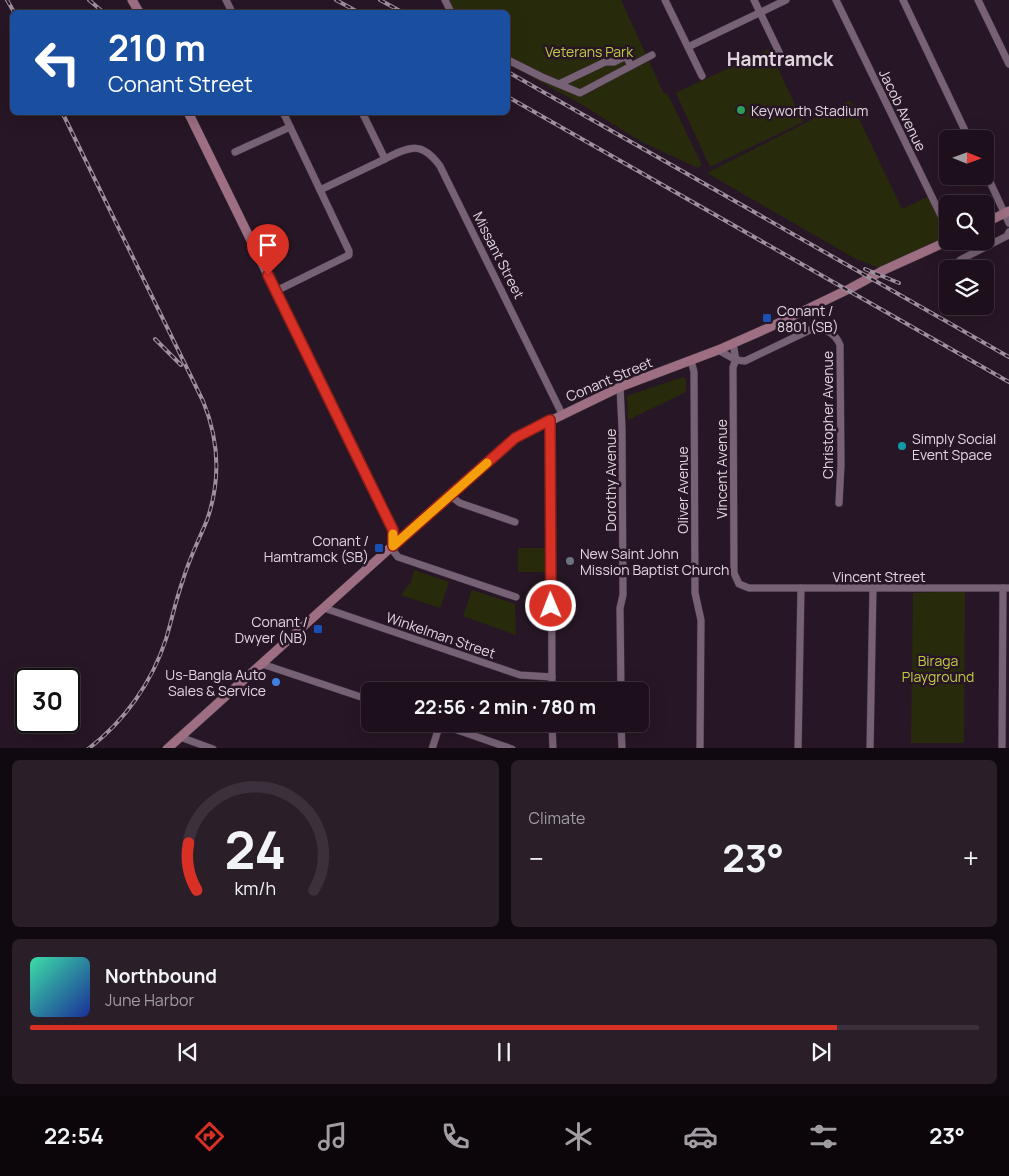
<!DOCTYPE html>
<meta charset="utf-8">
<style>
:root{--surface:#1d101c;--page:#2a1e29;--text:#f1f3f6;--muted:#a09da3;--line:#3b303b;--accent:#d93025}
body{margin:0;font-family:Manrope,sans-serif;background:var(--page);color:var(--text);height:100vh;display:flex;flex-direction:column;font-size:19px;white-space:nowrap}
*{box-sizing:border-box;margin:0}
p{font-size:16px;color:var(--muted)}
.icon{flex:none;width:28px;height:28px;fill:none;stroke:currentColor;stroke-width:2;stroke-linecap:round;stroke-linejoin:round}
.map{position:relative;height:748px;overflow:hidden}
.sheet{display:flex;flex-direction:column;gap:12px;padding:12px;background:#10090f;flex:1}
.sheet>*{flex:none}
.hud{position:absolute;left:10px;top:10px;width:500px;height:105px;border-radius:8px;box-shadow:0 5px 20px #0002,0 0 0 1px var(--line);background:#1a4fa0;color:#fff;overflow:hidden}
.needle{width:32px;rotate:91deg}
.fabs{position:absolute;left:939px;top:130px;display:grid;gap:10px}
.fabs a{display:grid;place-items:center;width:55px;height:55px;border-radius:8px;background:var(--surface);box-shadow:0 5px 20px #0002,0 0 0 1px var(--line);font-size:25px}
.speed{position:absolute;left:15px;top:668px;display:flex;gap:10px;font-size:25px;font-weight:700;text-align:center}
.speed>*{display:grid;place-content:center;width:65px;height:65px;border-radius:50%;background:var(--surface);box-shadow:0 5px 20px #0002,0 0 0 1px var(--line);line-height:1}
.speed .limit{border:2px solid #111;border-radius:8px;background:#fff;color:#111}
.pin{position:absolute;display:grid;place-items:center;width:42px;height:42px;color:#fff;margin:-51px -21px;border-radius:50% 50% 50% 0;rotate:-45deg;box-shadow:0 0 5px #0007}
.pin .icon{rotate:45deg}
.me{position:absolute;width:55px;margin:-28px;rotate:359deg;stroke-linejoin:round;filter:drop-shadow(0 0 4px #0008)}
.turn{display:flex;align-items:center;gap:18px;height:105px;padding:0 15px;font-size:22px}
.turn .icon{width:65px;height:65px;stroke-width:2.5}
.turn b{display:block;font-size:35px;line-height:42px}
.big{font-size:38px;font-weight:700;line-height:1.1}
.sheet .tile{flex:1;display:flex;flex-direction:column;justify-content:center;gap:8px;min-width:0;padding:0 18px;border-radius:8px;background:var(--page)}
.sheet .dial{align-items:center;gap:0}
.dial svg{height:130px;overflow:visible;fill:none;stroke:var(--line);stroke-width:7;stroke-linecap:round;text-anchor:middle}
.dial text{fill:var(--text);stroke:none}
.song{display:flex;align-items:center;gap:15px}
.cover{width:60px;height:60px;border-radius:8px;background:linear-gradient(135deg,hsl(160 70% 55%),hsl(230 70% 35%))}
.played{height:5px;border-radius:2px;background:linear-gradient(90deg,var(--accent) 85%,var(--line) 85%)}
.keys{display:flex;justify-content:space-around;direction:ltr}
.heat{display:flex;justify-content:space-between;align-items:center;font-size:28px;direction:ltr}
.sheet .tiles{flex:1;display:grid;gap:12px;grid-template-columns:1fr 1fr}
.tile:last-child{grid-column:span 2}
.trip{position:absolute;left:361px;top:682px;width:288px;height:50px;border-radius:8px;background:var(--surface);box-shadow:0 5px 20px #0002,0 0 0 1px var(--line);font-weight:700;line-height:50px;text-align:center}
.dock{display:flex;height:80px;justify-content:space-around;align-items:center;background:#0c060b;color:var(--muted)}
.dock .icon{width:35px;height:35px}
.dock .on{color:var(--accent)}
.dock b{font-size:22px;color:var(--text)}
.map>svg:first-child{display:block}
</style>
<div class="map">
<svg width="1009" height="749" viewBox="0 0 1009 749">
<rect width="100%" height="100%" fill="#271625"/>
<g fill="#282b0b">
<path d="M450,0H621L664,94L667,93L702,165L698,168L642,142L579,103L508,64V12H455Z"/>
<path d="M769,49L803,122L710,167L676,93Z"/>
<path d="M850,100L902,209L930,196L947,230L948,241L884,270L856,259L707,173Z"/>
<path d="M683,377L686,379V392L628,420L627,396Z"/>
<rect x="518" y="548" width="27" height="24"/>
<path d="M414,570L449,582L440,608L401,595L411,582Z"/>
<path d="M472,590L515,604L516,635L463,616Z"/>
<path d="M965,591L964,743H911L913,593Z"/>
</g>
<g fill="none" stroke-linecap="round" stroke-linejoin="round">
<defs>
<g id="street">
<path d="M226,0L232,12"/>
<path d="M445,0L451,12"/>
<path d="M665,0L702,76"/>
<path d="M754,0L780,54"/>
<path d="M836,0L948,230"/>
<path d="M903,0L969,139"/>
<path d="M978,0L1009,64"/>
<path d="M688,47L786,0"/>
<path d="M508,60L542,77L580,93L631,66L626,56L614,62H605L559,84"/>
<path d="M631,66L652,55"/>
<path d="M235,152L290,127"/>
<path d="M385,159C410,146 422,141 440,166L562,414"/>
<path d="M985,171L1009,223"/>
<path d="M320,190L385,159L362,112"/>
<path d="M960,260L1007,236L1009,232"/>
<path d="M276,291L349,255V251L283,112"/>
<path d="M733,343L736,360L733,367L734,573L739,584L749,588H1009"/>
<path d="M718,350L736,360L745,361L812,329C825,328 835,333 840,345L841,465L839,503"/>
<path d="M691,360L694,372L695,593L701,620L700,749"/>
<path d="M620,387L622,428L623,595L620,608L621,691"/>
<path d="M551,420L552,691"/>
<path d="M449,495L460,503L515,522"/>
<path d="M393,546L394,552L398,557L516,597"/>
<path d="M324,608L520,675L552,677"/>
<path d="M262,664L370,700"/>
<path d="M440,724L512,749"/>
<path d="M552,724L553,749"/>
<path d="M621,724L622,749"/>
<path d="M180,737L213,749"/>
<path d="M432,749L440,724"/>
<path d="M798,749L801,588"/>
<path d="M870,749L873,588"/>
<path d="M1002,749L1003,588"/>
</g>
<g id="secondary">
<path d="M132,0L139,12"/>
<path d="M188,112L393,530V546"/>
<path d="M985,223L1009,211"/>
<path d="M167,749L449,495L515,438L620,387L718,350L768,328L851,288L884,270L948,241"/>
</g>
</defs>
<use href="#street" stroke="#3d313c" stroke-width="8"/>
<use href="#secondary" stroke="#3d313c" stroke-width="10"/>
<use href="#street" stroke="#776275" stroke-width="7"/>
<use href="#secondary" stroke="#9e6f83" stroke-width="9"/>
<defs>
<g id="rail">
<path d="M7,0L14,12"/>
<path d="M89,0L103,12"/>
<path d="M336,0L358,12"/>
<path d="M380,0L402,12"/>
<path d="M508,72L1009,357"/>
<path d="M508,97L1009,382"/>
<path d="M62,112L203,401C219,440 221,480 207,520C199,540 189,559 183,580C176,599 172,619 166,639C152,682 125,721 88,749"/>
<path d="M865,269L899,283"/>
<path d="M155,339L181,365"/>
</g>
</defs>
<use href="#rail" stroke="#9e909c" stroke-width="4"/>
<use href="#rail" stroke="#271625" stroke-width="2" stroke-dasharray="5.5" stroke-linecap="butt"/>
</g>
<g fill="none" stroke-linecap="round" stroke-linejoin="round">
<defs>
<path id="route" d="M268,275L393,530V546L515,438L550,420L551,606"/>
</defs>
<use href="#route" stroke="#8d1f18" stroke-width="12"/>
<use href="#route" stroke="#d93025" stroke-width="9"/>
<path stroke="#f59e0b" stroke-width="9" d="M393,534V546L487,463"/>
</g>
<circle fill="#2e9e5b" stroke="#271625" stroke-width="2" cx="741" cy="110" r="5"/>
<g fill="#1a4fb4" stroke="#271625" stroke-width="2">
<rect x="762" y="313" width="10" height="10" rx="2.5"/>
<rect x="374" y="543" width="10" height="10" rx="2.5"/>
<rect x="313" y="624" width="10" height="10" rx="2.5"/>
</g>
<circle fill="#0f9aa8" stroke="#271625" stroke-width="2" cx="902" cy="446" r="5"/>
<circle fill="#6b7280" stroke="#271625" stroke-width="2" cx="570" cy="561" r="5"/>
<circle fill="#3f7fe0" stroke="#271625" stroke-width="2" cx="276" cy="682" r="5"/>
<g text-anchor="middle" dominant-baseline="central" stroke-width="5" stroke-linejoin="round" paint-order="stroke">
<g font-size="14" fill="#c3cc41" stroke="#271625">
<text x="589" y="51">Veterans Park</text>
<text x="938" y="660">Biraga<tspan x="938" dy="16">Playground</tspan></text>
</g>
<g font-size="14" fill="#e1d5df" stroke="#271625" text-anchor="start">
<text x="751" y="110">Keyworth Stadium</text>
<text x="777" y="310">Conant /<tspan x="777" dy="16">8801 (SB)</tspan></text>
<text x="912" y="438">Simply Social<tspan x="912" dy="16">Event Space</tspan></text>
<text x="369" y="540" text-anchor="end">Conant /<tspan x="369" dy="16">Hamtramck (SB)</tspan></text>
<text x="580" y="553">New Saint John<tspan x="580" dy="16">Mission Baptist Church</tspan></text>
<text x="308" y="621" text-anchor="end">Conant /<tspan x="308" dy="16">Dwyer (NB)</tspan></text>
<text x="266" y="674" text-anchor="end">Us-Bangla Auto<tspan x="266" dy="16">Sales &amp; Service</tspan></text>
</g>
<g font-size="14" fill="#e1d5df" stroke="#271625">
<text transform="translate(903 110) rotate(64)">Jacob Avenue</text>
<text transform="translate(499 255) rotate(63)">Missant Street</text>
<text transform="translate(609 379) rotate(-23)">Conant Street</text>
<text transform="translate(827 415) rotate(-90)">Christopher Avenue</text>
<text transform="translate(721 469) rotate(-90)">Vincent Avenue</text>
<text transform="translate(610 480) rotate(-90)">Dorothy Avenue</text>
<text transform="translate(682 490) rotate(-90)">Oliver Avenue</text>
<text x="879" y="576">Vincent Street</text>
<text transform="translate(441 635) rotate(19)">Winkelman Street</text>
</g>
<g font-size="19" font-weight="bold" fill="#e1d5df" stroke="#271625">
<text x="780" y="59">Hamtramck</text>
</g>
</g>
</svg>
<div class="fabs">
<a><svg class="needle" viewBox="-14 -14 28 28"><path d="M0-13l5 13h-10z" fill="#e53935"/><path d="M0 13l5-13h-10z" fill="#a09da3"/></svg></a>
<a><svg class="icon" aria-label="search" viewBox="0 0 24 24"><circle cx="10" cy="10" r="6"/><path d="M15 15l6 6"/></svg></a>
<a><svg class="icon" aria-label="layers" viewBox="0 0 24 24"><path d="M12 4l9 5-9 5-9-5zM3 14l9 5 9-5"/></svg></a>
</div>
<div class="speed"><div class="limit">30</div></div>
<div class="pin" style="left:268px;top:275px;background:#d93025"><svg class="icon" aria-label="arrive" viewBox="0 0 24 24"><path d="M6 21V4h12l-3 4 3 4H6"/></svg></div>
<svg class="me" style="left:551px;top:606px" viewBox="-20 -20 40 40"><circle r="17" fill="#d93025" stroke="#fff" stroke-width="3"/><path d="M0-11L8 9 0 5-8 9z" fill="#fff"/></svg>
<div class="trip">22:56 · 2 min · 780 m</div>
<div class="hud">
<div class="turn"><svg class="icon" aria-label="left" viewBox="0 0 24 24"><path d="M17 20v-9H6M10 6l-5 5 5 5"/></svg><div><b>210 m</b>Conant Street</div></div>
</div>
</div>
<section class="sheet">
<div class="tiles">
<div class="tile dial"><svg viewBox="0 0 100 80">
<path d="M14 69A42 42 0 1 1 86 69"/>
<path d="M14 69A42 42 0 0 1 9 40" stroke="#d93025"/>
<text x="50" y="56" font-size="32" font-weight="700">24</text>
<text x="50" y="72" font-size="11">km/h</text>
</svg></div>
<div class="tile"><p>Climate</p>
<div class="heat"><a>−</a><b class="big">23°</b><a>+</a></div>
</div>
<div class="tile">
<div class="song"><i class="cover"></i><div><b>Northbound</b><p>June Harbor</p></div></div>
<div class="played"></div>
<div class="keys"><svg class="icon" aria-label="previous" viewBox="0 0 24 24"><path d="M18 5L8 12l10 7zM5 5v14"/></svg><svg class="icon" aria-label="pause" viewBox="0 0 24 24"><path d="M8 5v14M16 5v14"/></svg><svg class="icon" aria-label="next" viewBox="0 0 24 24"><path d="M6 5l10 7-10 7zM19 5v14"/></svg></div>
</div>
</div>
</section>
<nav class="dock">
<b>22:54</b>
<svg class="icon on" aria-label="directions" viewBox="0 0 24 24"><path d="M12 3l9 9-9 9-9-9zM9 14v-3h6M13 9l2 2-2 2"/></svg>
<svg class="icon" aria-label="music" viewBox="0 0 24 24"><path d="M9 18V5l10-2v13"/><circle cx="6" cy="18" r="3"/><circle cx="16" cy="16" r="3"/></svg>
<svg class="icon" aria-label="phone" viewBox="0 0 24 24"><path d="M5 4h4l2 5-3 2q2 4 5 5l2-3 5 2v4C11 20 4 13 5 4z"/></svg>
<svg class="icon" aria-label="climate" viewBox="0 0 24 24"><path d="M12 3v18M4 7l16 10M4 17L20 7"/></svg>
<svg class="icon" aria-label="car" viewBox="0 0 24 24"><path d="M5 17H2v-5l4-1 3-4h7l3 4 3 1v5h-3M9 17h6M6 11h13"/><circle cx="7" cy="17" r="2"/><circle cx="17" cy="17" r="2"/></svg>
<svg class="icon" aria-label="filters" viewBox="0 0 24 24"><path d="M4 7h16M4 17h16"/><circle cx="9" cy="7" r="2"/><circle cx="15" cy="17" r="2"/></svg>
<b>23°</b>
</nav>
